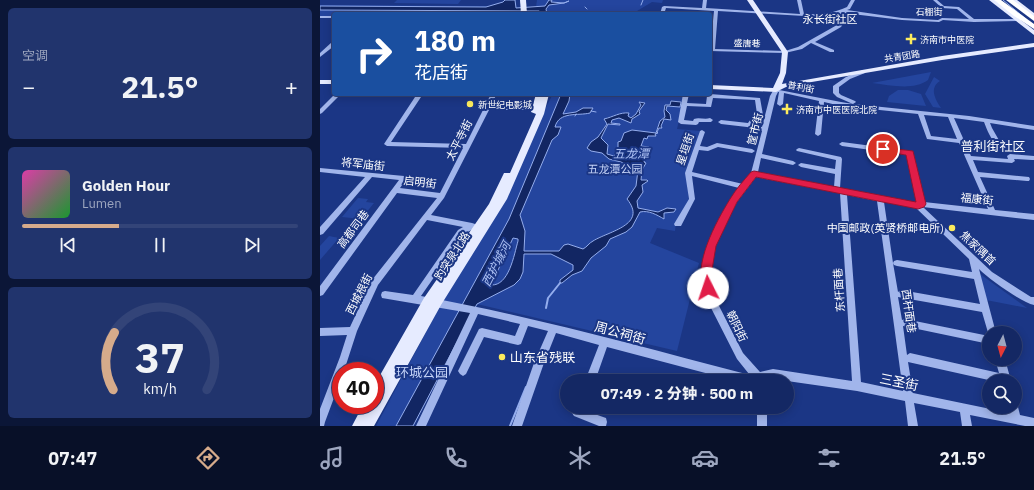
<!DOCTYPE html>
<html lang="zh">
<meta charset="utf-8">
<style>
:root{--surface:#142864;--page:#21346d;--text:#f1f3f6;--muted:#9da6bf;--line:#334478;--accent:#d6ab8b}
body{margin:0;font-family:"IBM Plex Sans","Noto Sans SC",sans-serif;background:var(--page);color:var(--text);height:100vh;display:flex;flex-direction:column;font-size:15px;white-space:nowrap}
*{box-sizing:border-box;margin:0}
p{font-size:13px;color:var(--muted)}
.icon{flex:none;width:22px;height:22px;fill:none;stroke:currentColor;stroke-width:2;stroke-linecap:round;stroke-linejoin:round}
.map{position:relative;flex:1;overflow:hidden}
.sheet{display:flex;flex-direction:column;gap:8px;padding:8px;background:#0b1637;width:320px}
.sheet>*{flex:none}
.banner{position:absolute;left:12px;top:12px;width:380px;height:84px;border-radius:4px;box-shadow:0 2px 10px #0003,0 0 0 1px var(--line);background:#1a4fa0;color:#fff;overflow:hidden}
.needle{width:26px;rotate:186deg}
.controls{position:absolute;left:662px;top:326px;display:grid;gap:8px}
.controls a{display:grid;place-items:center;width:40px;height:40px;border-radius:50%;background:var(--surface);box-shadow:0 2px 10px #0003,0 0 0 1px var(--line);font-size:20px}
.speed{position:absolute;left:12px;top:362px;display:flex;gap:8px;font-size:20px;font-weight:700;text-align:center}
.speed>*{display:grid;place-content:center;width:52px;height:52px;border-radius:50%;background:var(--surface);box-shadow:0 2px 10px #0003,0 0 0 1px var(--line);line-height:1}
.speed .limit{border:6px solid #d22;background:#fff;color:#111}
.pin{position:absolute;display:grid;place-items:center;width:34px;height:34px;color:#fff;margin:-17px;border:2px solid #fff;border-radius:50%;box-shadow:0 1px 4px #0007}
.me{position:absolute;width:44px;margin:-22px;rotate:356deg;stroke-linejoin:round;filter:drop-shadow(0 0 3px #0008)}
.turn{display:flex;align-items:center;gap:14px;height:84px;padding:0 16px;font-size:18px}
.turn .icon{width:52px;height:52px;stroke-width:2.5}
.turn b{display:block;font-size:28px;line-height:34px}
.big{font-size:30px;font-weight:800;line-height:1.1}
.sheet .widget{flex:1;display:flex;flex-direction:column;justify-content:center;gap:6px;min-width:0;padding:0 14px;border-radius:6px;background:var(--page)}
.sheet .dial{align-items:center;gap:0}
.dial svg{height:104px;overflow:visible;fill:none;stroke:var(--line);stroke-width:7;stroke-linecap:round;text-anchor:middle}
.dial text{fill:var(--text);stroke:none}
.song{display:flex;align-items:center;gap:12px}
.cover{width:48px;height:48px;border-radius:6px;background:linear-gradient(135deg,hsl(320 70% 55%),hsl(130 70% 35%))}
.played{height:4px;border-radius:2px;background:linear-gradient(90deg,var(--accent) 35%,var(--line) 35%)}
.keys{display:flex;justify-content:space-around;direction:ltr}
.heat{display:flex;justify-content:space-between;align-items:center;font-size:22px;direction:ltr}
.trip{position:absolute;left:240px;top:374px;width:234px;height:40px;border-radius:20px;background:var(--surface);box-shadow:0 2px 10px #0003,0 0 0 1px var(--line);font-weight:800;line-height:40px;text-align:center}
.menu{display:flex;height:64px;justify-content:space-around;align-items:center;background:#081028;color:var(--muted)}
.menu .icon{width:28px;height:28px}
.menu .current{color:var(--accent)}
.menu b{font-size:18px;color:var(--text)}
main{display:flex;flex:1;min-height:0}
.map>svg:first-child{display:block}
</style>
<main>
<section class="sheet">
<div class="widget"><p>空调</p>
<div class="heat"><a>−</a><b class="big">21.5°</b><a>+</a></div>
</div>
<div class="widget">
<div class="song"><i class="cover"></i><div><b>Golden Hour</b><p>Lumen</p></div></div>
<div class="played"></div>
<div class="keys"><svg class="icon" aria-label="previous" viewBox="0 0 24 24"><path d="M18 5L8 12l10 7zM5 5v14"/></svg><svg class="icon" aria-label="pause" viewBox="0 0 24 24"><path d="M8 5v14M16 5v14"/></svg><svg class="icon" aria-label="next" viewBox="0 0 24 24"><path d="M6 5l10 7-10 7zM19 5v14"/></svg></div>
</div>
<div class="widget dial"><svg viewBox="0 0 100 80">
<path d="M14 69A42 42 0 1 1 86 69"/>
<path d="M14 69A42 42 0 0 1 15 25" stroke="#d6ab8b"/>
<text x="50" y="56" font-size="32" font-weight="700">37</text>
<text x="50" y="72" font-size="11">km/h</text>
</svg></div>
</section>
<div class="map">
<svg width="714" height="426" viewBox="0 0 714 426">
<rect width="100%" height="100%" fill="#1b3685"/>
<g fill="#24459e">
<path d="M77,0H141L138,4L74,3Z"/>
<path d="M217,0H343L342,3L332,2L312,14H14V16H0V5L173,6L206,7L224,12L216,7Z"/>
<path d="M611,72L608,80C593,91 570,85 552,83Z"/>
<path d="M614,77L620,81C609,88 615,99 621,108L613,107L605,94Z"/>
<path d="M578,90H588L601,94L606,106L567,102L569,96Z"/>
<path d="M233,94H248L234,124L212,184L225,155L235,125L240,119L249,101L250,94H365L357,129L380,131L366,170L369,202L356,222L355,231L337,228L330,243L379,263L357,351L157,304L194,285L200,279L203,272L205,231L200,215L211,185L90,426H56Z"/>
<path d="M38,198L48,199L46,202L54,203L41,219L22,217Z"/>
<path d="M9,236L19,238L0,260V246Z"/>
<path d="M193,238L198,239V241C194,254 188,287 171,285Z"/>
<path d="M660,274L707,308L666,300Z"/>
</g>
<g fill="#122663" stroke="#94aded" fill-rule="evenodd">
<path d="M185,0H195L196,8L225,6L229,0H232L231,2L244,3L249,1L244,3L229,5L226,9L227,14H223L219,11L0,10V6L166,7L183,2Z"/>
<path d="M241,94H250L249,101L243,114L256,112L263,108H273L270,113C258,116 239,111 235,127H241L238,135L232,140L200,215L205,231L204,251H239L244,245L248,244L263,249C267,247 269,243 273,241C289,231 328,225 307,199L316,186L318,170L301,162L289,159L282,153L271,151L267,148L271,142L278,137L287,124L284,119C293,117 300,112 309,113L308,116L311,118L316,114L321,105L319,102L325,103L319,111L320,114L312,119L311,123L299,118L292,120L291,123L300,124V125L288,124L281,138L288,145L287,154L294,156L298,151V142L301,141L304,133L312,130L336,133L340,121L345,117L344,111L345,105H350L351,101L361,102L360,107L347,106L346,110L350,114L351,120L344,119L341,126L342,128H339L337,132L338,133L335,134L336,136H328L327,139L324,138L321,146L329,147L324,162L326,163L322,170L321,180H327L328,181L322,185L323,192L317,201L318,208L338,212L347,208L356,209L354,212L344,213V219C337,215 329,210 320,212L312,227L306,232L290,239L286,246L271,258L262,271L252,275L242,283H240V280L253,270V265L231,254H204L203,272L200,279L194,285L157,304L93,426H76L189,219ZM193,238L198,239V241C194,255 189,286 171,285Z"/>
</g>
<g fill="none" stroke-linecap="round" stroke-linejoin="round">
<g stroke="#94aded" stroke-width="1">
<path d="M683,0L706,19"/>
<path d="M321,5L323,0"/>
<path d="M265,7L267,9"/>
<path d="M271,111L276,112"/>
<path d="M255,116L256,114"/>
</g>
<g stroke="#94aded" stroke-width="2">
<path d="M226,308L228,298L240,283"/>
<path d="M190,426L206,387"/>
</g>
<g fill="#a1b5eb" fill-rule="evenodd">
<path d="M383,0H387L386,8L480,14L477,0H481L484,14C502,15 510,14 527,7L531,0H535L530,9L527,10L582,18L618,20L622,18L649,19L637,9L622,8L613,0H617L624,6L639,7L654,19H697L699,20L697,21L654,22L623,20L619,22L582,20L524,13L525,21L521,27L495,42L514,50V52H510L491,43L482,49L465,53L390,51L394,11L346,8L344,14H340L342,7L344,6L382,8ZM398,11L501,17L520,13L521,21L517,25L478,47L465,51L395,49Z"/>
<rect x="0" y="16" width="14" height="2"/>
<path d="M12,42H14V46L0,57V53Z"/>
<path d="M543,70L545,71V73L530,79L519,87V93L521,95L535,101L536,102L533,104L649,116L714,126V130L670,123L672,128L680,142L677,144C671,140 667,130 664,122L634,118L651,156L688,159L687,156L690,154L714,156V160H712L694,159L695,161L692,163L653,160L658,172L709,177L710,179L709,181H707L660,177L675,210L714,214V220L603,207L672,272L711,297H714V305C701,302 669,279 659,269L676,333H669V344L583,326L587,355L590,353L679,373L675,359H685L691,381H673L588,362L593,393L690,413L688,407H695V403L698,407L700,415L714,418V426H705L650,415L652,426H642L640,412L594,403L598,426H588L585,401L537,391L453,379C436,382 419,382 402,377V381H392L393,375L287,347L275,381H265L279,345L236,333L224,363L202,426H192L214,363L228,331L208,326L201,344L198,345L164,337L146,374L143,376L140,374L138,371L159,329L162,328L195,336L200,324L158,314L106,426H96L150,313L62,298L61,295L62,292L65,291L93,295L138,230L143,227L107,220L58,285L37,331L24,371H21V379L5,422L4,426H0V409L20,357L27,335L0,336V328L30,327L52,280L117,198L77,193L3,295L0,296V286L79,180L52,177L3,234L0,235V227L45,177L0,172V168L84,176L87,178L80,188L120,193L143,148L67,146L64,144L97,94H103L71,142L146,144L171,94H177L170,106H211L214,108L211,110H169L124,198L111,215L152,223L155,224L156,226L155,228L144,234L101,296C211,316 318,346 426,374H429L417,359L389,304L382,276L387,246L412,198L419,188L372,176L375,199L361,226H355L354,224L369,199L365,173L380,131L382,130L385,132L380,146L387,147L397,143L432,149L435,151L432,153L398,147L388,151L379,150L372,172L423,184L431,173L442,131L427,127L401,124L398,122L401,120L428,123L433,116L437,114L435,100L393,98L391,107L367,106L364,120L373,121L374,119C379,117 385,120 390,118L393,120L391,122H379L378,124L376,125L361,124L358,122L363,94H369L367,103L386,104L387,96L390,94L440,98L443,115L437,118L433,125L442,127L450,96L454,89L521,102L533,104L517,97L513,93V86L526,77ZM458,92H459L457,104L460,106L463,104L464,93L499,101L495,134L498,136L501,134L504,102L521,106L598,114L607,139L639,143L668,209L604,202L593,153L590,151L522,142L519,144L522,146L587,155L597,203L520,188L522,159L521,157L479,148L477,149L476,150L477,151L516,160L515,169L481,163L478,165L481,167L515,174L514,187L438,172L441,158L473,165L476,163L473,161L442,154L456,96ZM604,115L628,117L637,139L611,136ZM436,177L520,193L532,381L453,369L440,372L423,353L396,300L390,276L395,246L417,202ZM527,195L557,201L583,391L541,382ZM564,202L596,208L649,259L652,272L577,260L574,261L573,263ZM573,263L574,265L577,266L654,279L660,304L581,290L578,292ZM578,297L662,312L669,336L585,319L582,320Z"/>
<path d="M15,94H21L2,113L0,114V109Z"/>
<path d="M254,407H264L263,410L286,418L287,422L286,426H279L254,416L252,413Z"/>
<path d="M387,407H397L395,413L392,415L389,413Z"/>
<rect x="437" y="407" width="10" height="19"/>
</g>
<g fill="#e6ebff" fill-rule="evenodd">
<path d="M200,0H206L207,14H201Z"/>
<path d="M427,0H433L468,52L466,73L462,84L622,56L714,43V47L622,60L468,86L456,92L390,89V85L453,88L460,73L462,52Z"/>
<path d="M669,0H675L714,30V35Z"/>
<path d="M691,0H697L714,13V18Z"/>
<rect x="0" y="80" width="14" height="4"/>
<path d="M216,94H222V96L223,94H229L224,114L187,199L121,305L54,426H32L43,405H55V384L104,298L169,204L184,173H190L216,114L211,112Z"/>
</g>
<g fill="#fff" fill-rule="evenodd">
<path d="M674,0H681L714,24V29L694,16Z"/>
<path d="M686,0H693L714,16V21Z"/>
</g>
</g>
<path fill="#e11d48" stroke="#92132f" d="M560,147L593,151L606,204L604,207L598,209L436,177L417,202L396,246L391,276L393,288L392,292L388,293L384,292C372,265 396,222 410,199C416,189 424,180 431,172L434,171L596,202L586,155L560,151Z"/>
<g fill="#fdec5d" stroke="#1b3685" stroke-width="1.5">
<path d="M589 33h4v4h4v4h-4v4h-4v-4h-4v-4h4z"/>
<circle cx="150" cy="104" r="4"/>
<path d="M465 103h4v4h4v4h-4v4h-4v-4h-4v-4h4z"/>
<circle cx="632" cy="228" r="4"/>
<circle cx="182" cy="357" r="4"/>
</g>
<g text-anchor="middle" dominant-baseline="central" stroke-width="4" stroke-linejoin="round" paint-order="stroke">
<g font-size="9" fill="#fff" stroke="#1b3685">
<text x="609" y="11">石棚街</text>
<text transform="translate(427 43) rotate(1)">盛唐巷</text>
<text transform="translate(582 56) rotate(-9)">共青团路</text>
<text transform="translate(481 87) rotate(11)">普利街</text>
</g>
<g font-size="9" fill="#fff" stroke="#1b3685" text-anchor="start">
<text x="600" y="39">济南市中医院</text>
<text x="158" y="104">新世纪电影城</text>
<text x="476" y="109">济南市中医医院北院</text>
</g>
<g font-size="11" fill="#fff" stroke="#1b3685">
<text x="510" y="19">永长街社区</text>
</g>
<g font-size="11" fill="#fff" stroke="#1b3685">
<text transform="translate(435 129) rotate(-76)">筐市街</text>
<text transform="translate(139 140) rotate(-63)">太平寺街</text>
<text transform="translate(365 149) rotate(-71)">星垣街</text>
<text transform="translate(43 164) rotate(6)">将军庙街</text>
<text transform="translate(100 182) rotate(7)">启明街</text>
<text transform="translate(657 199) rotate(6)">福康街</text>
<text transform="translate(33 229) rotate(-53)">高都司巷</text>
<text transform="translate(658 248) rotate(43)">焦家隅首</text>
<text transform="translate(132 256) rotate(-57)">趵突泉北路</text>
<text transform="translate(519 290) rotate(-94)">东杆面巷</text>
<text transform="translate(39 294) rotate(-63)">西城根街</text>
<text transform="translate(589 311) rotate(82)">西杆面巷</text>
<text transform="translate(417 326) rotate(64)">朝阳街</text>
</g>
<g font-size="11" fill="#c6d4f8" stroke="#1b3685">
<text x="295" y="169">五龙潭公园</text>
</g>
<g font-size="11" fill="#fff" stroke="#1b3685" text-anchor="end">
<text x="624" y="228">中国邮政(英贤桥邮电所)</text>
</g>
<g font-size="12" font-style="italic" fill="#acc0f3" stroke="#1b3685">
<text x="311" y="153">五龙潭</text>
<text transform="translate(176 264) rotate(-63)">西护城河</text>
</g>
<g font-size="13" fill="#fff" stroke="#1b3685">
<text x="673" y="146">普利街社区</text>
</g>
<g font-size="13" fill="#fff" stroke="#1b3685">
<text transform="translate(300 333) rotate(15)">周公祠街</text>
<text transform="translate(579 382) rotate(11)">三圣街</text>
</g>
<g font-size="13" fill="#fff" stroke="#1b3685" text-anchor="start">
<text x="190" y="357">山东省残联</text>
</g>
<g font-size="13" fill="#c6d4f8" stroke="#1b3685">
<text x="102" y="372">环城公园</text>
</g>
</g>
</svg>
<div class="controls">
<a><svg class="needle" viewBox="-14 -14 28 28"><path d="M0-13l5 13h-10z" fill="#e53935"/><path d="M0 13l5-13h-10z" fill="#9da6bf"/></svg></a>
<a><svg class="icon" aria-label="search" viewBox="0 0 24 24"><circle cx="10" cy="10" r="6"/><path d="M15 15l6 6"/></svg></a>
</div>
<div class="speed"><div class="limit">40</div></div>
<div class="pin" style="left:563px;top:149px;background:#d93025"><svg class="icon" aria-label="arrive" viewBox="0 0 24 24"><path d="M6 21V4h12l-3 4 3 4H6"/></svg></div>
<svg class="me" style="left:388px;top:288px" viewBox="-20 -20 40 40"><circle r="19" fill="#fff"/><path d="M0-13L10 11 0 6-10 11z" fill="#e11d48"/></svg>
<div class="trip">07:49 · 2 分钟 · 500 m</div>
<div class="banner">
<div class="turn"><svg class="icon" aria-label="right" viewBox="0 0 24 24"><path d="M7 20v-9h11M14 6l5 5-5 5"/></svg><div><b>180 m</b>花店街</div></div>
</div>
</div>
</main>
<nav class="menu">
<b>07:47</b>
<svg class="icon current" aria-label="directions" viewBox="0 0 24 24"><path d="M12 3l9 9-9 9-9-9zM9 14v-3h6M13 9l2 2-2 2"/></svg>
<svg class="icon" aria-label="music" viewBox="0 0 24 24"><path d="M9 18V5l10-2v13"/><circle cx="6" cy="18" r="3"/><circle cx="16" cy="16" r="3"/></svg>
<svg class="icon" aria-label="phone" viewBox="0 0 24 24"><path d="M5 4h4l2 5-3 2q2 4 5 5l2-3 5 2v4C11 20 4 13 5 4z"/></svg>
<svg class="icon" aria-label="climate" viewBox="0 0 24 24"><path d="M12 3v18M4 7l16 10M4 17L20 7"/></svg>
<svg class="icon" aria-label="car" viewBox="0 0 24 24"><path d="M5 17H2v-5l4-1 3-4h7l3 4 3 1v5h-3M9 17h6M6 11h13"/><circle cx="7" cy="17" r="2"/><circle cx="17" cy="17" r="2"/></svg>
<svg class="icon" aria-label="filters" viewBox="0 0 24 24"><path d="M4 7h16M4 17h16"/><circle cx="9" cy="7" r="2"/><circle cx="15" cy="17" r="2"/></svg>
<b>21.5°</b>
</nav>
